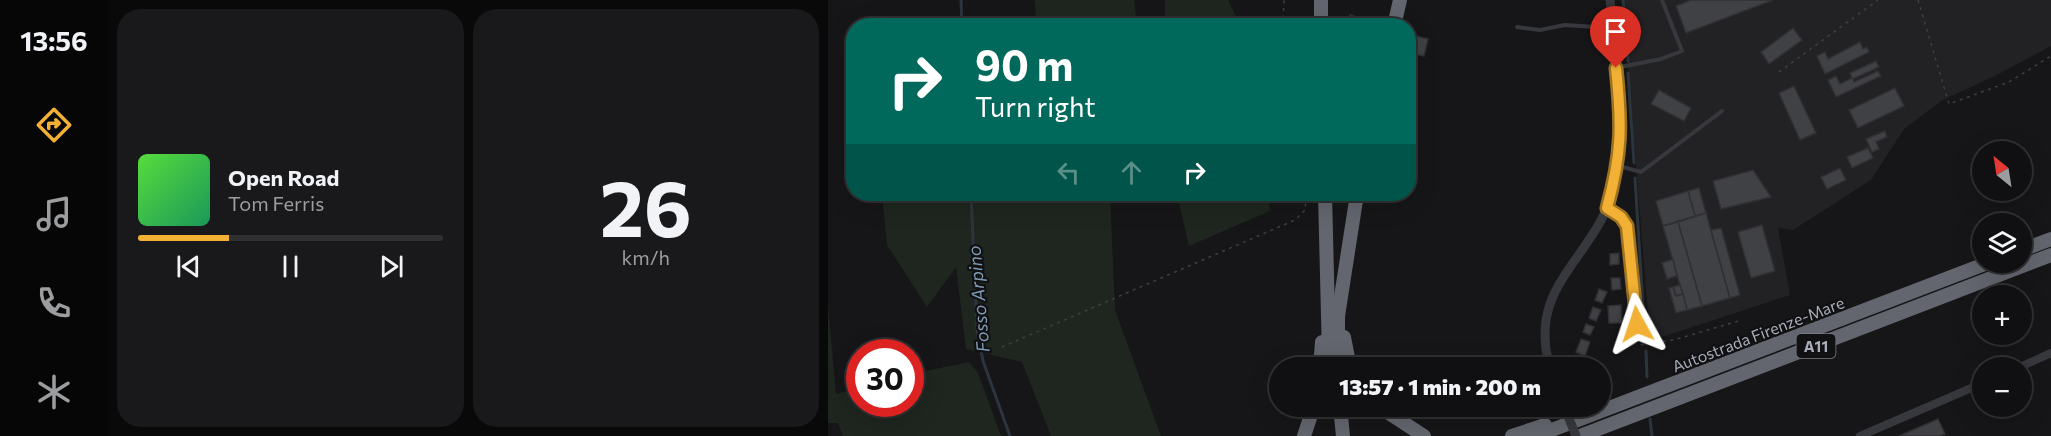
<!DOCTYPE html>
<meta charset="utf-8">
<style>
:root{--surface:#101012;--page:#19191b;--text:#f1f3f6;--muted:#9c9d9f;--line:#303032;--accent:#f2b134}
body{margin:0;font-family:Commissioner,sans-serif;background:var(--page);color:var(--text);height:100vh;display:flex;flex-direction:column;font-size:22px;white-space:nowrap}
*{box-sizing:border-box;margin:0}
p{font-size:20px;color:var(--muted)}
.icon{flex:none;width:33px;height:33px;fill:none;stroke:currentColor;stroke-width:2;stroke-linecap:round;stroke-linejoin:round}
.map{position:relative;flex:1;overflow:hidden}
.panel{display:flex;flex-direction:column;gap:9px;padding:9px;background:#09090a;width:720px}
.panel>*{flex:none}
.hud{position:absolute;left:18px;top:18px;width:570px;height:183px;border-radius:24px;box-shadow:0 6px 24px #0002,0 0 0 2px var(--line);background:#00695c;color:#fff;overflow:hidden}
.needle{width:39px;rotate:330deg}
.buttons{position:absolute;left:1144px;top:141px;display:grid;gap:12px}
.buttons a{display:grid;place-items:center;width:60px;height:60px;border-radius:50%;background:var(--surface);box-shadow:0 6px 24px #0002,0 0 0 2px var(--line);font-size:30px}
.speed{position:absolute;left:18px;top:339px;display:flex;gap:12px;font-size:30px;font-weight:700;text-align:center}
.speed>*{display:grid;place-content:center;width:78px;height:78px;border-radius:50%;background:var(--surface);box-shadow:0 6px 24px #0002,0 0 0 2px var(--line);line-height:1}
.speed .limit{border:9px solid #d22;background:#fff;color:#111}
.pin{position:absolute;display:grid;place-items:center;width:51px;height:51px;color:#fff;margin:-62px -26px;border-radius:50% 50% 50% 0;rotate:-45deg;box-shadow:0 0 6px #0007}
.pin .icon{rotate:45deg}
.me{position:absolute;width:66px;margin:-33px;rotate:355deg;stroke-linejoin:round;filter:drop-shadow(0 0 4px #0008)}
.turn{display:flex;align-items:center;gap:21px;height:126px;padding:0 30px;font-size:27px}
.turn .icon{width:78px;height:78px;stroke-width:2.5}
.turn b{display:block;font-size:42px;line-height:51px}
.lanes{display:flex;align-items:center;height:57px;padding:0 30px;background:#0003;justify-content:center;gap:30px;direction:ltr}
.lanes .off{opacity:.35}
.panel .widget{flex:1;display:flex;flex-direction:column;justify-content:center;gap:9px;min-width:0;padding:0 21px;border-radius:24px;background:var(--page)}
.panel .dial{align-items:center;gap:0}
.dial b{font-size:78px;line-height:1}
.song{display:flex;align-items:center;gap:18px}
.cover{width:72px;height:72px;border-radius:9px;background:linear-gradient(135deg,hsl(110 70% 55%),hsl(150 70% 35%))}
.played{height:6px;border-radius:3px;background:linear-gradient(90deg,var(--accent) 30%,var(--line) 30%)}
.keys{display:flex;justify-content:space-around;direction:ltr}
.panel .tiles{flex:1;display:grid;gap:9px;grid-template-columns:repeat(2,1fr)}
.trip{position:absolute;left:441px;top:357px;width:342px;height:60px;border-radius:30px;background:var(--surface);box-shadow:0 6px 24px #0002,0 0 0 2px var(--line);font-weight:800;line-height:60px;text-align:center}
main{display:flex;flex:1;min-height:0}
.menu{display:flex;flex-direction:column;width:108px;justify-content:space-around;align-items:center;background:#060607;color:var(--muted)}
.menu .icon{width:42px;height:42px}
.menu .active{color:var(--accent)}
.menu b{font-size:27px;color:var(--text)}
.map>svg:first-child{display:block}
</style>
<main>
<nav class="menu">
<b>13:56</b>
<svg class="icon active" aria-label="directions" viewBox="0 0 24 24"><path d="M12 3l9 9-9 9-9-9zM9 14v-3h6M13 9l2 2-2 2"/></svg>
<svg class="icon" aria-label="music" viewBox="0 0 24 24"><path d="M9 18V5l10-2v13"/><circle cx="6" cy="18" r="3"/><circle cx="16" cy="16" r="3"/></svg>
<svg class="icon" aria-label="phone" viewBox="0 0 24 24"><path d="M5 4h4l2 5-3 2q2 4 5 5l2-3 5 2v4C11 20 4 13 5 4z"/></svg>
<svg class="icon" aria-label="climate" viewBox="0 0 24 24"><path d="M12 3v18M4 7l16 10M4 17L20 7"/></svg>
</nav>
<section class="panel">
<div class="tiles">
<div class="widget">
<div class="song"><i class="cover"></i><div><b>Open Road</b><p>Tom Ferris</p></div></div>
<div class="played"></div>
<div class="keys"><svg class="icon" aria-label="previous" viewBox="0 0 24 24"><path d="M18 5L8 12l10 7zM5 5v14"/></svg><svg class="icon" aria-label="pause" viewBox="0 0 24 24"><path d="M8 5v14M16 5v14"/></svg><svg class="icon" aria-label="next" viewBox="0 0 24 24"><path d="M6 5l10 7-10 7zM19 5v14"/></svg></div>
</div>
<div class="widget dial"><b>26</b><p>km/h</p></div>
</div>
</section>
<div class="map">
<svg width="1223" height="436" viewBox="0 0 1223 436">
<rect width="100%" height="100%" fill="#161618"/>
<path fill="#222225" d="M795,0H1223V46L1167,76L1113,101L1076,129L1043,180L965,230L950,228L962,295L822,341Z"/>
<g fill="#1e261f">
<path d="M207,0H306L309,25H208Z"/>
<path d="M337,0H400L412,25H337Z"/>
<path d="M54,194H282L287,310L333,436H223L194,362L138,349L128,267L99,307L59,245Z"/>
<path d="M349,194H440L442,211L361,246Z"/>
<path d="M0,306L8,394L31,388L32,404H82L83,374L141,362L150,373L173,436H15L10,423H0Z"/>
</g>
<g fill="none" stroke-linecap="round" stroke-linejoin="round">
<g stroke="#2c353c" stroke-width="3">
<path d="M133,0L134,26"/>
<path d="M795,0L800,61"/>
<path d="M800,73L806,163"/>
<path d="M807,178L817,338"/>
<path d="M143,194L149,329L155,361L182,436"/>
<path d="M818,351L819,377"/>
<path d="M822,419L824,436"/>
</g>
</g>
<g fill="#404145" stroke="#303034" stroke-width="1.5">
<path d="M863,0H945L858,33L848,6Z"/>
<path d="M522,15L539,20L542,26H515L516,21L521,22Z"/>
<path d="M965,28L974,40L941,64L933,52Z"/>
<path d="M580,34L600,39L596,56L580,52Z"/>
<path d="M1032,42L1035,49L1039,47L1041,52L997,74L989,56L997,52L1000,59Z"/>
<path d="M1048,61L1051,67L1025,79L1026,82L1050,71L1053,76L1008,97L1000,80L1008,76L1012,84L1024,78L1022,73Z"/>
<path d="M966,86L988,133L972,140L951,93Z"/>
<path d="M1067,88L1076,106L1030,128L1021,110Z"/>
<path d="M831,90L863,108L856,121L823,104Z"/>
<path d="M1057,131L1059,137L1048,142L1051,149L1044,152L1038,139Z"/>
<path d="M1040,148L1045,158L1024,168L1019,157Z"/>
<path d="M1012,168L1018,180L999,189L993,177Z"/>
<path d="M925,170L943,197L893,209L885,181Z"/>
<path d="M871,188L878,213L867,216L860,191Z"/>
<path d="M860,191L867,216L835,226L828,201Z"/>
<path d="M878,213L902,298L874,306L850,222Z"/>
<path d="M850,222L874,306L859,310L835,226Z"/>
<path d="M934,225L947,271L923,278L910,232Z"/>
<path d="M893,228L912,295L902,298L883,230Z"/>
<path d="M791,253V264L782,265V254Z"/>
<path d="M845,259L849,276L839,279L834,263Z"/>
<path d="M783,278H792L793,289L784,290Z"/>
<path d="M852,285L855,294L848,296L845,287Z"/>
<path d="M845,287L848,296L855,294L859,310L848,313L841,288Z"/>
<path d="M771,289L779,292L774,303L767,300Z"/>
<path d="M793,305L794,323H781L780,306Z"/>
<path d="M765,307L773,310L768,321L761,318Z"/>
<path d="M758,324L766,327L762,335L755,332Z"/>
<path d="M753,339L762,342L757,356L748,352Z"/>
<path d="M1110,419L1117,434L1112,436H1071Z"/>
</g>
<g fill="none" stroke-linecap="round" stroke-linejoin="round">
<g stroke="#3d3f44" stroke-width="1.5" stroke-dasharray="3 4.5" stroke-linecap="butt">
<path d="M1090,0L1121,104L1181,82L1223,56"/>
<path d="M455,26L456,0"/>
<path d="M951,72L1050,0"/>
<path d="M808,332L807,339L814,345L849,339L914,320"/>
<path d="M174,347L467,220L478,209L476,194"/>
</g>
<g stroke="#37383d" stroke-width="4">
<path d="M689,27L712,30L737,25L783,28"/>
<path d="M792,67L833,59L854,51L834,0"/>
<path d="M791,166L813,172L894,111"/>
</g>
<g stroke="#37383d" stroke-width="8">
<path d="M779,208L793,217L799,227L809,324"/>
<path d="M1190,368L1223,353"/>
<path d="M1032,436L1155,383"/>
</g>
<path stroke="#37383d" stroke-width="9" d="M722,368C703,301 741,275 771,224C781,207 786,187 790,168C801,117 787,52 782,0"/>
<g stroke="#63666e" stroke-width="14">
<path d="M493,26V0"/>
<path d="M566,26L572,0"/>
<path d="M497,194L501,356"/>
<path d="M1194,250L1223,239"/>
<path d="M516,337L522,368"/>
<path d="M492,368L494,342"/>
<path d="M510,368V316L529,194"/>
<path d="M512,406L515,436"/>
<path d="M550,406L596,436"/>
<path d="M476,436L486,406"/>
<path d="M684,436L717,425"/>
<path d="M708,436L1162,262"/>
<path d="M752,436L1223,255"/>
</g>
<path stroke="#37383d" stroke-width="9" d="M736,406L748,436"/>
</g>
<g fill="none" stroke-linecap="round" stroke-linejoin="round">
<defs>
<path id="route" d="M788,68C794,125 794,153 779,208L793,217L799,226L809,324"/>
</defs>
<use href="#route" stroke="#9d7322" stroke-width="15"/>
<use href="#route" stroke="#f2b134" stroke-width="10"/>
</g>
<g text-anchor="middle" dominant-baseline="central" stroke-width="4.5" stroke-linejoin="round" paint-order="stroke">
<rect fill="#111113" stroke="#7b7e86" stroke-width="1.5" x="968.5" y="334" width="39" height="24" rx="4.5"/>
<g font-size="15" font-weight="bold" fill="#a8adb8">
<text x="988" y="346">A11</text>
</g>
<g font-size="16" fill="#a8adb8" stroke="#111113">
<text transform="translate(930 334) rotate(-21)">Autostrada Firenze-Mare</text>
</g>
<g font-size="18" font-style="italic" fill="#7f9bb3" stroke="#111113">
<text transform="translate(150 299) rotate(-95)">Fosso Arpino</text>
</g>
</g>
</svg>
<div class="buttons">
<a><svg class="needle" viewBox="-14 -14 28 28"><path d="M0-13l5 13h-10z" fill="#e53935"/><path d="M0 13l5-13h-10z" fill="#9c9d9f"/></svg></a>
<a><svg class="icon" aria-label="layers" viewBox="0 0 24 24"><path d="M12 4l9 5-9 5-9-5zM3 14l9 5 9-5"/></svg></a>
<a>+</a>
<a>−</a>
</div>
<div class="speed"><div class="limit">30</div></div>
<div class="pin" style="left:788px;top:68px;background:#d93025"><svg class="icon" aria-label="arrive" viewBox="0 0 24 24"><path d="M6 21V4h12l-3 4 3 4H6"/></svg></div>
<svg class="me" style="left:809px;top:324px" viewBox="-20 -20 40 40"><path d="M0-17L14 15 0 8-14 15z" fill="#f2b134" stroke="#fff" stroke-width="4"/></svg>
<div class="trip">13:57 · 1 min · 200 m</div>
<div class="hud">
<div class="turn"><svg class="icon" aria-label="right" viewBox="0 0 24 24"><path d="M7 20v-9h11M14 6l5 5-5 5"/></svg><div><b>90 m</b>Turn right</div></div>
<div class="lanes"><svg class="icon off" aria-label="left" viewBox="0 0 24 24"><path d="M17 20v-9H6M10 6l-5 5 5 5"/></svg><svg class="icon off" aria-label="ahead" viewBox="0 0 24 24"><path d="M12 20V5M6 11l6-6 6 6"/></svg><svg class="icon" aria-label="right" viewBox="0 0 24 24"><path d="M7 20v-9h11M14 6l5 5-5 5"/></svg></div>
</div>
</div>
</main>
